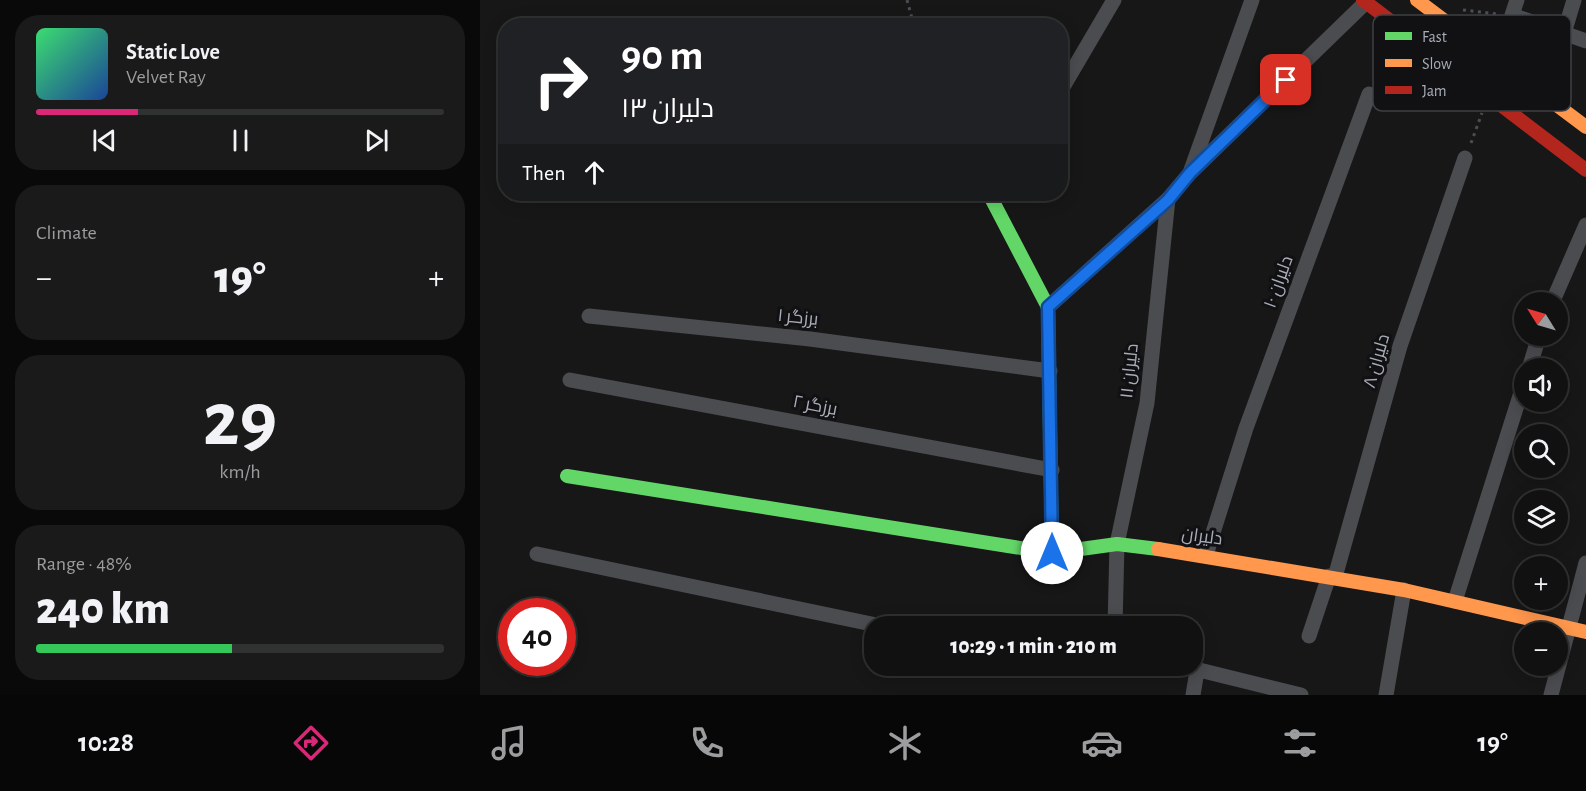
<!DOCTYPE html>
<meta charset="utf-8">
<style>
:root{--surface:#111;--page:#1a1a1a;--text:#f1f3f6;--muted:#9c9d9f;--line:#303131;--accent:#db2777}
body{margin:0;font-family:"Alegreya Sans",Cairo,sans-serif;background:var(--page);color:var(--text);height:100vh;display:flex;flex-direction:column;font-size:22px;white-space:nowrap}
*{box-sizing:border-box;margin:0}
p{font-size:20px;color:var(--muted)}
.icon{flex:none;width:33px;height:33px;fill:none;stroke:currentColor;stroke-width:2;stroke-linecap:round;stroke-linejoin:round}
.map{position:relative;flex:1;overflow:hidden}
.details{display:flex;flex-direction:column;gap:15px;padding:15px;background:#090909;width:480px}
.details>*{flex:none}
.guide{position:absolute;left:18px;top:18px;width:570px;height:183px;border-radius:24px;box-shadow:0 3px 15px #0003,0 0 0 2px var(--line);background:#202124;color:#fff;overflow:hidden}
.needle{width:39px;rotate:307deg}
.tools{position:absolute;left:1034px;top:292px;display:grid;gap:12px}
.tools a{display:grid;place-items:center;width:54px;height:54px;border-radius:50%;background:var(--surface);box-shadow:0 3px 15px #0003,0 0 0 2px var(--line);font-size:30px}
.speed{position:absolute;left:18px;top:598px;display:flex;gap:12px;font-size:30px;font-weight:700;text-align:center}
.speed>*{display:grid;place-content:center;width:78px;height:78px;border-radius:50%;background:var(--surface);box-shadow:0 3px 15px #0003,0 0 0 2px var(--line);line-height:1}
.speed .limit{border:9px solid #d22;background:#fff;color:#111}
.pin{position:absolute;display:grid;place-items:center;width:51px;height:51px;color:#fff;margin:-26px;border-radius:12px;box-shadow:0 3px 9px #0006}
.me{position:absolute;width:66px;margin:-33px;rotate:0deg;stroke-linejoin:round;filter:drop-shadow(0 0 4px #0008)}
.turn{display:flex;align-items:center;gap:21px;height:126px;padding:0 24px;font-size:27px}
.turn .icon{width:78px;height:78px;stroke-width:2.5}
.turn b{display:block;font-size:42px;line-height:51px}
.then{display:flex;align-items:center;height:57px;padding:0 24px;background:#0003;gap:12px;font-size:22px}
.big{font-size:45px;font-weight:800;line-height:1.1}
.details .tile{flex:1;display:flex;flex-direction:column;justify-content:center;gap:9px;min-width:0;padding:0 21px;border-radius:24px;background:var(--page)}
.details .dial{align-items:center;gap:0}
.dial b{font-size:78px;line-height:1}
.song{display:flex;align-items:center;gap:18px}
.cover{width:72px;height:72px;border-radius:9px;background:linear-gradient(135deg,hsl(140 70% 55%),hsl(220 70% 35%))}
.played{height:6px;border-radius:3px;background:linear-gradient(90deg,var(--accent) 25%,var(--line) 25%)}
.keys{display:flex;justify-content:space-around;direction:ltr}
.heat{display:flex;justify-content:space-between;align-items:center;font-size:33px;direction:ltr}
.charge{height:9px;border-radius:4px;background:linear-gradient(90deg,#34c759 48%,var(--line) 0)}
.trip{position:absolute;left:384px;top:616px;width:339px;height:60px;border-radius:24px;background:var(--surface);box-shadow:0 3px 15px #0003,0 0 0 2px var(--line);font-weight:800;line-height:60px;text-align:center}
.tabs{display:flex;height:96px;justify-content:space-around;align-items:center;background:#070707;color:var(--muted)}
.tabs .icon{width:42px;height:42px}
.tabs .current{color:var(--accent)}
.tabs b{font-size:27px;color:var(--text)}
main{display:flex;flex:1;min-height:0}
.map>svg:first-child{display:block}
</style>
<main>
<section class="details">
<div class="tile">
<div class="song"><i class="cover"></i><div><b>Static Love</b><p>Velvet Ray</p></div></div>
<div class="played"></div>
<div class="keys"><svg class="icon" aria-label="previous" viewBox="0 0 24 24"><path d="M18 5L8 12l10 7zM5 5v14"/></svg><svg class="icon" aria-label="pause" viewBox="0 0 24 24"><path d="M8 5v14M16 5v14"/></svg><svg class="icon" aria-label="next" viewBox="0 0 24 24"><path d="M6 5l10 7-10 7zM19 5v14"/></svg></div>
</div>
<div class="tile"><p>Climate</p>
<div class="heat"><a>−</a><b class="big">19°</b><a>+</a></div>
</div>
<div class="tile dial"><b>29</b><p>km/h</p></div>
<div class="tile"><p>Range · 48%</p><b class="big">240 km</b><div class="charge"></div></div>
</section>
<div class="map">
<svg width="1106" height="695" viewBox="0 0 1106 695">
<rect width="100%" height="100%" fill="#171717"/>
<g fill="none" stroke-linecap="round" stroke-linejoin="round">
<g stroke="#4d4e52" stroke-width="3" stroke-dasharray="3 4.5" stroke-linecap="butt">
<path d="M427,0L434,26"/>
<path d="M983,10L1018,14"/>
<path d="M896,80L912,45"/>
<path d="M991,143L1002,113"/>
</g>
<g stroke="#4b4c50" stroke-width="15">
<path d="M1037,0L1032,15L1106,41"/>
<path d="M1084,33L1094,0"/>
<path d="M580,92L634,0"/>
<path d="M711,170L772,0"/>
<path d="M1072,303L1106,225"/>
<path d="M568,307L688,199L710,173L886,2"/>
<path d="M109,316L330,339L570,371"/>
<path d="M1049,369L1059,336"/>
<path d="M90,380L572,470"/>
<path d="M57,554L406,627"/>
<path d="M726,555L766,428L889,94"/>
<path d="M855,577L920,346L985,158"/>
<path d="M975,601L1044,383"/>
<path d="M635,627L637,544L667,403L688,199"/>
<path d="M829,636L849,576"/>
<path d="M703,666L821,695"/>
<path d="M713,695L717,671"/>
<path d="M906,695L924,590"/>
<path d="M1071,695L1106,563"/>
</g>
<g stroke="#63d668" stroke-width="14">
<path d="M509,194L568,307L572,553L637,544L678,549"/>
<path d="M87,476L572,553"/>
</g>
<g stroke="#ff974d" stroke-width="14">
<path d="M937,0L1106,127"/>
<path d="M678,549L924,590L1106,632"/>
</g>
<path stroke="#b3261e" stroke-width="14" d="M883,0L1106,170"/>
</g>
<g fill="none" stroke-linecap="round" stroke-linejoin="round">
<defs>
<path id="route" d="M572,553L568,307L688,200L710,173L806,80"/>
</defs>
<use href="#route" stroke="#114b97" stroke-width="15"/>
<use href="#route" stroke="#1a73e8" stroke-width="10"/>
</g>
<g text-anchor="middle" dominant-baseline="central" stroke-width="6" stroke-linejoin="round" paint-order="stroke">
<g font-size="18" fill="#a8adb8" stroke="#111113">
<text transform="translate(799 282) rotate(-70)">دلیران ۱۰</text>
<text transform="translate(318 318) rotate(6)">برزگر ۱</text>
<text transform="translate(897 361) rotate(-74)">دلیران ۸</text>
<text transform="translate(650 371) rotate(-84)">دلیران ۱۱</text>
<text transform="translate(335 406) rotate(11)">برزگر ۲</text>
<text transform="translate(722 537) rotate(8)">دلیران</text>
</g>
</g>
<rect x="893" y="15" width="198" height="96" rx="9" fill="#111113" stroke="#3e4045" stroke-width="1.5"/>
<rect x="905" y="32" width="27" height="8" fill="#63d668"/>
<rect x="905" y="59" width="27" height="8" fill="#ff974d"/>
<rect x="905" y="86" width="27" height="8" fill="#b3261e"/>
<g font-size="16" fill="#a8adb8">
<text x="942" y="42">Fast</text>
<text x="942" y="69">Slow</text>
<text x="942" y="96">Jam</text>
</g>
</svg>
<div class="tools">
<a><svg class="needle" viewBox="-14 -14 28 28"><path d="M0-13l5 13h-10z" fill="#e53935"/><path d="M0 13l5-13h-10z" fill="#9c9d9f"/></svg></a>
<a><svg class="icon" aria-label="sound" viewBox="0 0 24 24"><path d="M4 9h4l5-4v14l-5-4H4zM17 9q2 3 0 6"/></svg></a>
<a><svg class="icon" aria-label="search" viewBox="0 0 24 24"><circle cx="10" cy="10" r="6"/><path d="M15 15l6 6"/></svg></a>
<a><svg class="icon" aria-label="layers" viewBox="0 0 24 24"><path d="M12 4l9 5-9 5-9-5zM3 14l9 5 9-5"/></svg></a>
<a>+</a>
<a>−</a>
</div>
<div class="speed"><div class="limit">40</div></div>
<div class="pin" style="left:806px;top:80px;background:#d93025"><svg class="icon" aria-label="arrive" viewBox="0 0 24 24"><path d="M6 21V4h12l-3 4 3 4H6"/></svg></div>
<svg class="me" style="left:572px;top:553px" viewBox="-20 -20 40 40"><circle r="19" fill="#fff"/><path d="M0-13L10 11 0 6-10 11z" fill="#1a73e8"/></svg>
<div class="trip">10:29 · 1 min · 210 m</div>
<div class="guide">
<div class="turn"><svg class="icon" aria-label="right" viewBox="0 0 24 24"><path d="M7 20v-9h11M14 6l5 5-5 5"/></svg><div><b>90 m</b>دلیران ۱۳</div></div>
<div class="then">Then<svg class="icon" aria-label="ahead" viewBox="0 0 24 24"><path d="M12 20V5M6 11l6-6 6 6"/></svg></div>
</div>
</div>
</main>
<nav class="tabs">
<b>10:28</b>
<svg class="icon current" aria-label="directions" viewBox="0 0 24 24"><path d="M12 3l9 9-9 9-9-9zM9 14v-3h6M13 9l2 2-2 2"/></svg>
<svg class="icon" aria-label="music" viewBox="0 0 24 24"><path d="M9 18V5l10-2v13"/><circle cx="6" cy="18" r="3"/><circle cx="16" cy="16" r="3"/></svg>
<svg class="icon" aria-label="phone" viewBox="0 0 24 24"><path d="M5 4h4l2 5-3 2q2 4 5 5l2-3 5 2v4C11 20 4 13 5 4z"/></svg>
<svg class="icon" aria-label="climate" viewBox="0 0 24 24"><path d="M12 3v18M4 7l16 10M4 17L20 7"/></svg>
<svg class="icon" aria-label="car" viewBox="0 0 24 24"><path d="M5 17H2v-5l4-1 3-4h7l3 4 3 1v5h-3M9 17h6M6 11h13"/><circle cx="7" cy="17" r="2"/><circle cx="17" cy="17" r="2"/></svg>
<svg class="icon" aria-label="filters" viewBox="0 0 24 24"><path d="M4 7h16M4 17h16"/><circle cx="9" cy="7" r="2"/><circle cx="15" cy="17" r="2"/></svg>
<b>19°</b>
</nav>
